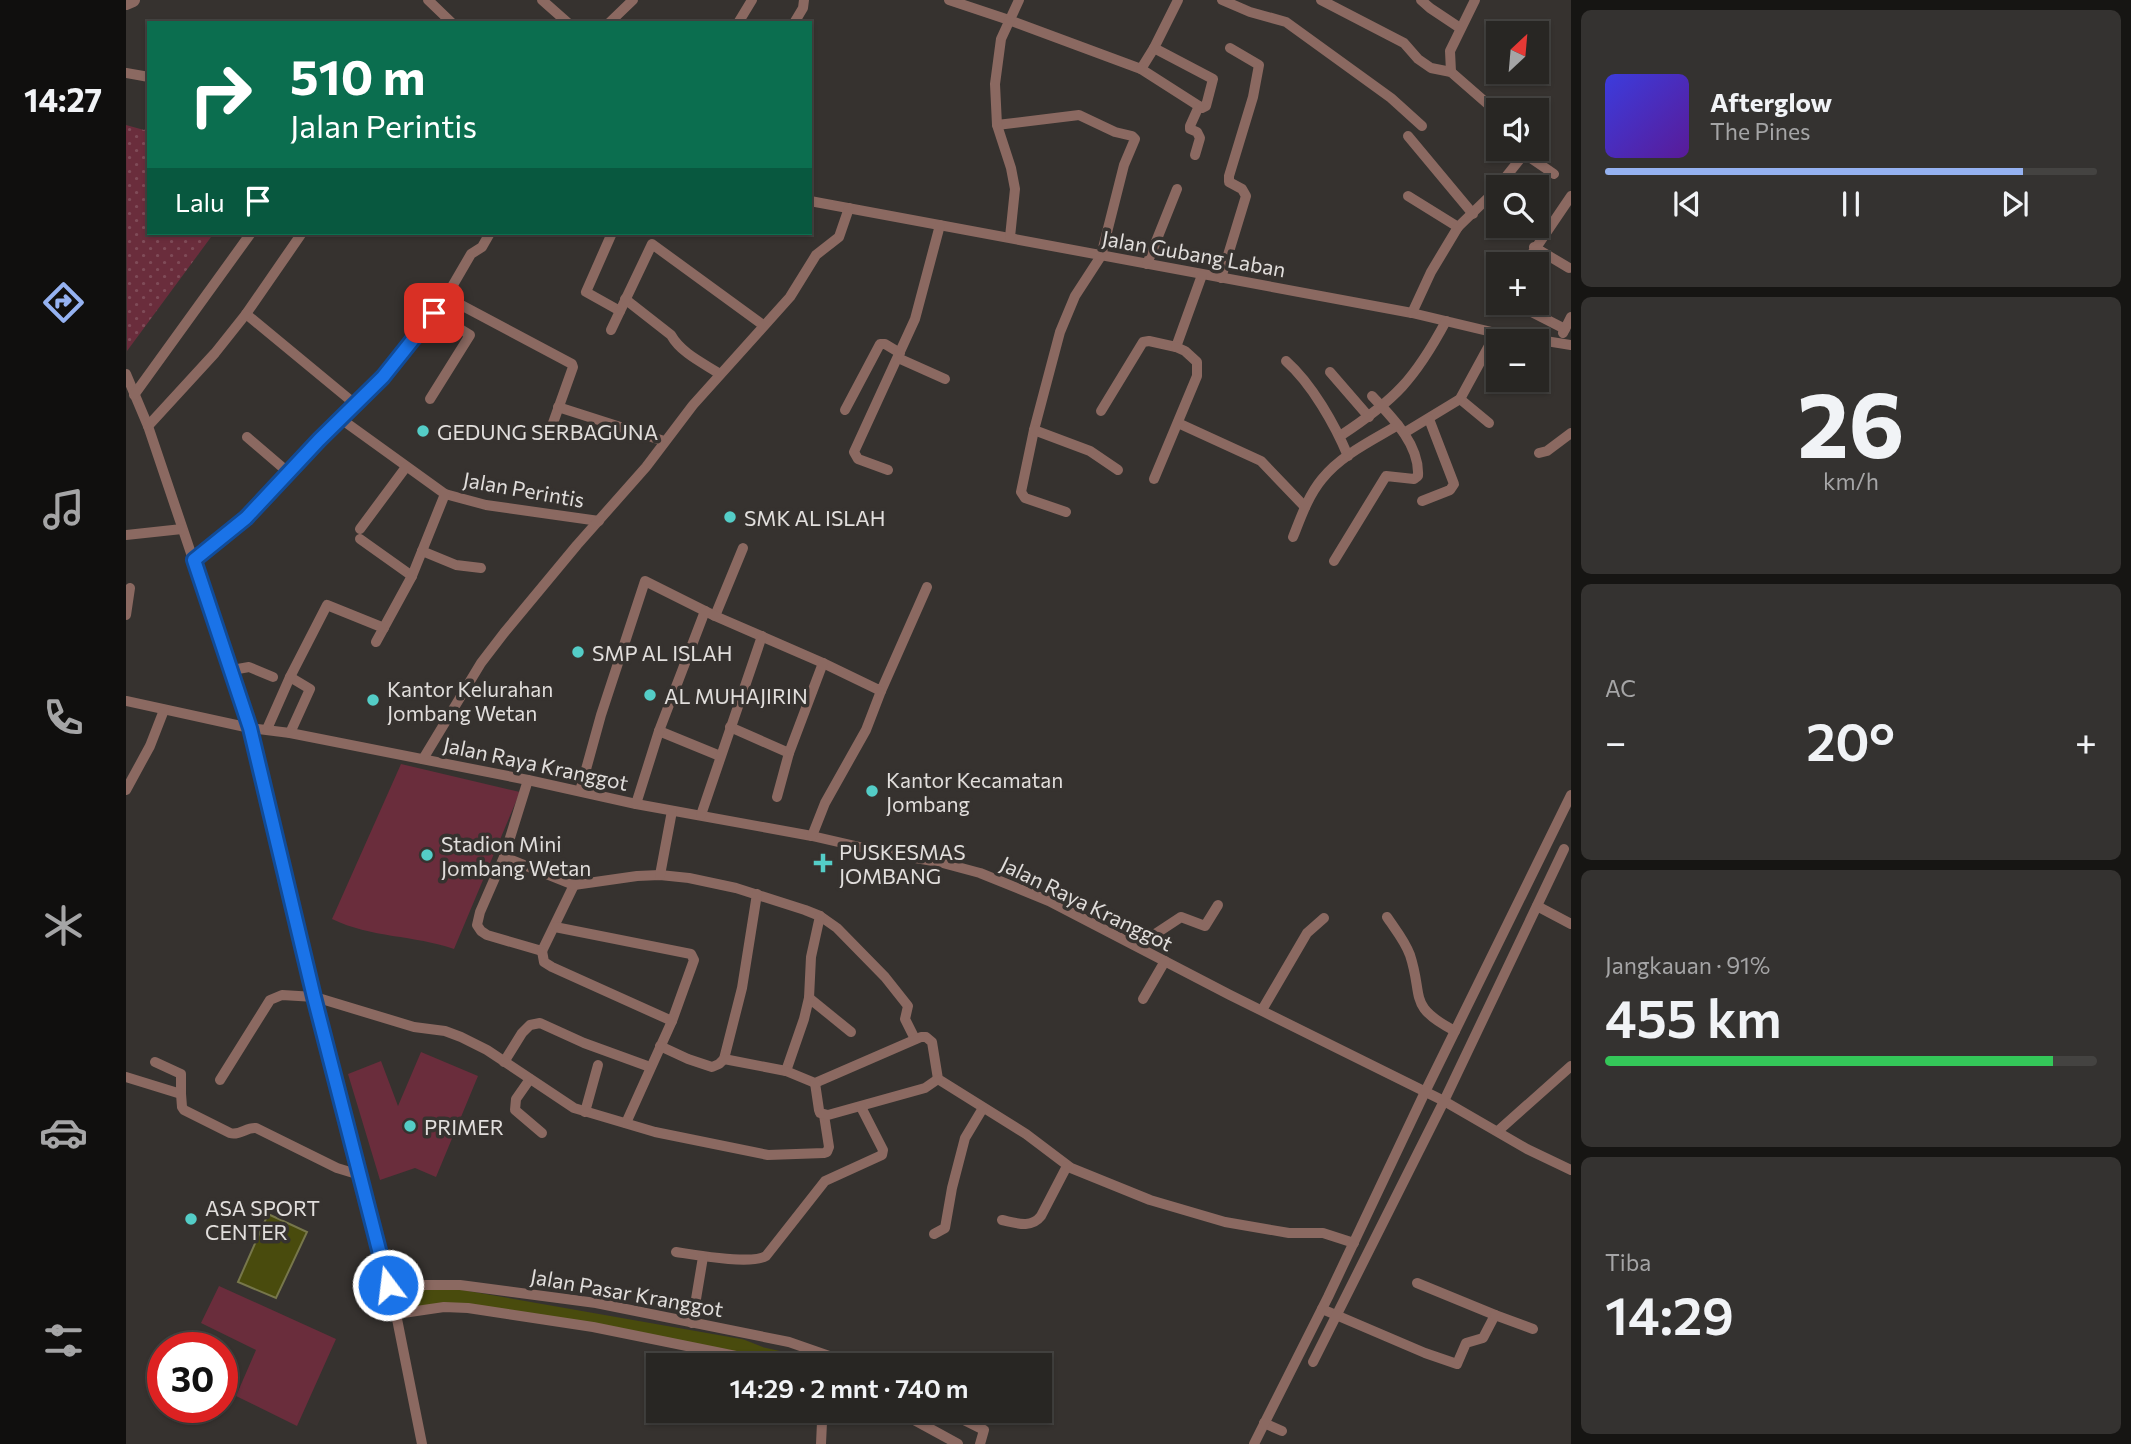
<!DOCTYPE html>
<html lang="id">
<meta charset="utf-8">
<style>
:root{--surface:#282623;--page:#343230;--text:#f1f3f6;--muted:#a5a5a6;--line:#444341;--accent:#95b2f1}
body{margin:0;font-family:Commissioner,sans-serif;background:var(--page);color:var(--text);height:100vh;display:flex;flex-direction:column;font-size:26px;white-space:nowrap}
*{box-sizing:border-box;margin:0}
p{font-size:23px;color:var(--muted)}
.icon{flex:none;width:38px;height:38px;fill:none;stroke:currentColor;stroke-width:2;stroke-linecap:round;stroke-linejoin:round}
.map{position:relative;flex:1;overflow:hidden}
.side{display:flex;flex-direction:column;gap:10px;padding:10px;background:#161513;width:560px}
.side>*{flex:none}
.guide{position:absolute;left:21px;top:21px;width:665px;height:214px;border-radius:0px;box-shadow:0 2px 5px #0004,0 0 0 2px var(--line);background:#0b6e4f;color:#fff;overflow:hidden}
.needle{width:46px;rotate:26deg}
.fabs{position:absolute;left:1360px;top:21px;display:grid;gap:14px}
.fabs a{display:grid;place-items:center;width:63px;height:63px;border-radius:0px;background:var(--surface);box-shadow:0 2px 5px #0004,0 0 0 2px var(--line);font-size:35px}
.speed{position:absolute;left:21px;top:1332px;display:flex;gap:14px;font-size:35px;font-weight:700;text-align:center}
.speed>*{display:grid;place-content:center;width:91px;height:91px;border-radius:50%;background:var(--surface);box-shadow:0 2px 5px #0004,0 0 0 2px var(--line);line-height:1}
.speed .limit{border:10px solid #d22;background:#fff;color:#111}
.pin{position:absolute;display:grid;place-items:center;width:60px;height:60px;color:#fff;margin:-30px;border-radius:14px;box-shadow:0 4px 10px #0006}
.me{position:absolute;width:77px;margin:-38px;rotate:345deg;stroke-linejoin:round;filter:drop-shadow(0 0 5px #0008)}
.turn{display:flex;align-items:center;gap:24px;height:147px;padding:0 28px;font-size:32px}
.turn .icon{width:91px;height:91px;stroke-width:2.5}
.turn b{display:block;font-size:49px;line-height:60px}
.then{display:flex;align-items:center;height:66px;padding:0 28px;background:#0003;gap:14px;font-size:26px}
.big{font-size:52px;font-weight:600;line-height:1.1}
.side .card{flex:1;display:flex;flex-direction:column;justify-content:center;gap:10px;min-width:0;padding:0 24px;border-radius:10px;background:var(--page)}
.side .dial{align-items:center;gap:0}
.dial b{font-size:91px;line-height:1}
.song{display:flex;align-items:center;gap:21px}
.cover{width:84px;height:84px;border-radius:10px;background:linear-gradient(135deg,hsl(240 70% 55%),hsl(270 70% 35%))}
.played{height:7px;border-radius:4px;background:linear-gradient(90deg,var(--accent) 85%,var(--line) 85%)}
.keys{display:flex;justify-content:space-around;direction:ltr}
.heat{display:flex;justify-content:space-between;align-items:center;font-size:38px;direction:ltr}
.charge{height:10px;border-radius:5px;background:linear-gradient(90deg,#34c759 91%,var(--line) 0)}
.trip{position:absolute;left:520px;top:1353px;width:406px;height:70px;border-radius:0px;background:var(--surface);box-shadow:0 2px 5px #0004,0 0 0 2px var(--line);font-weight:600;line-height:70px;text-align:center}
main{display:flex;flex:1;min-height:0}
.menu{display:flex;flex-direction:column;width:126px;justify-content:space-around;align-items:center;background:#100f0e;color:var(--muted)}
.menu .icon{width:49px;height:49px}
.menu .active{color:var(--accent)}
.menu b{font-size:32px;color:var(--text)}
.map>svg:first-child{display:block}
</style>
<main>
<nav class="menu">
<b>14:27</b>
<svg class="icon active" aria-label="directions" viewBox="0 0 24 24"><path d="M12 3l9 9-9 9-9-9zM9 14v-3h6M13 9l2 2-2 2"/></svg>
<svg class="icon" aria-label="music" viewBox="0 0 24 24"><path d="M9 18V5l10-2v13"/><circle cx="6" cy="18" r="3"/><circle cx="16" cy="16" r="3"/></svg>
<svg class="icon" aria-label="phone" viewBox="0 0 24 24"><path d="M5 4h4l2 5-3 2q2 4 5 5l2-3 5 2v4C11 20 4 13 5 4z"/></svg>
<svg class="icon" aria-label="climate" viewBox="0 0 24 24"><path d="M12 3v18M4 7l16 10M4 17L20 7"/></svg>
<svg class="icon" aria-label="car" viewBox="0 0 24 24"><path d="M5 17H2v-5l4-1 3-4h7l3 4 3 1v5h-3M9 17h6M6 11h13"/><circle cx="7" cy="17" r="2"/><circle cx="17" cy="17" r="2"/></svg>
<svg class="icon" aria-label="filters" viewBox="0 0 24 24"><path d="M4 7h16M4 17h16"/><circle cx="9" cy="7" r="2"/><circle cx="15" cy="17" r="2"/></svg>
</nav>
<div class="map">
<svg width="1445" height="1444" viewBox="0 0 1445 1444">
<defs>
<pattern id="park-dots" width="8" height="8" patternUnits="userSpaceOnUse" patternTransform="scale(1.75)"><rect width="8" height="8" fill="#6a2d3c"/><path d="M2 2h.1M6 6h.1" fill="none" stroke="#7f4b58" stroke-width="1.8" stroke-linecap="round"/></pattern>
</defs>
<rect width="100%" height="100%" fill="#36322f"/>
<path fill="url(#park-dots)" d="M0,125L18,130L23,127V233H88L1,351Z"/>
<g fill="#6a2d3c">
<path d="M275,764L394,792L328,949C288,935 245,938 206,919Z"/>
<path d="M295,1052L352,1076L310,1177L289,1168L254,1180L222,1074L255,1061L272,1106Z"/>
<path d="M93,1286L210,1339L171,1426L110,1396L130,1350L75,1323Z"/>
</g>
<path fill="#494b0d" stroke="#77774b" stroke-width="2" d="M142,1214L181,1232L150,1298L112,1282Z"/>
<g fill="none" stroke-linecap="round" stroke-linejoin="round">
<path stroke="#494b0d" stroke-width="18" d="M263,1305L319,1296L615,1348L635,1356L675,1365"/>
<g stroke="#8b6961" stroke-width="10">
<path d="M302,0L326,23"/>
<path d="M416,0L442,23"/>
<path d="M823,0L883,20L1015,69L1028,48"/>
<path d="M1096,0L1124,12L1160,22L1265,98L1296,126"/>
<path d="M1195,0L1278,43L1292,59L1305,68L1325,72L1372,113"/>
<path d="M1295,0L1304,8L1334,28"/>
<path d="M483,23L507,0"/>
<path d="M612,23L626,0"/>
<path d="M668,23L677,8L678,0"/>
<path d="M1015,69L1076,108L1080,106L1087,79L1028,48L1052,0"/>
<path d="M1325,72L1324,51L1349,0"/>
<path d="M0,73L23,77"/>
<path d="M871,125L953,115L989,132L1006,136L1009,139L998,165L975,256L949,296L934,332L908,430L895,492L899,498L940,512"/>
<path d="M1282,136L1347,214"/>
<path d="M1399,154L1428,174"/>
<path d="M1069,155L1074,138L1071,132L1064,129V126L1073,106"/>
<path d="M1282,196L1332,227"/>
<path d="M684,201L1286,313L1370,333L1445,345"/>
<path d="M486,233L460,292L494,311"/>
<path d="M884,237L889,189L885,168L871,125L869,84L875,39L893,0"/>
<path d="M1408,247L1443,268"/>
<path d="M1021,264L1051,189"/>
<path d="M1399,264L1445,196"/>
<path d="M1095,278L1120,196L1116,189L1103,182V176L1127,97L1133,65L1104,48"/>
<path d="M320,297L446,364L447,367L427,423"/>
<path d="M499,299L545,335C555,353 577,363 594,374"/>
<path d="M1388,303L1439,329"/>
<path d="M1286,313L1305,272L1332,227L1367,193L1402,149"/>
<path d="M120,314L229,404"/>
<path d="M485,330L526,244L637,325"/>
<path d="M1437,333L1445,317"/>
<path d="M772,358L819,379"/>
<path d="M1160,361C1186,384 1209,425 1222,456"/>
<path d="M1204,372L1243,417"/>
<path d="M0,374L22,426L124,728L189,997L270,1314L296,1444"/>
<path d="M8,395L125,233"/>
<path d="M304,399L344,335L308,313"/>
<path d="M1334,399L1363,423"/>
<path d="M432,407L538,441"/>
<path d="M719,410L754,344H759L774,353"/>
<path d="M975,411L1017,342L1023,341L1050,347L1076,275"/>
<path d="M215,419L319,494L360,505L473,521"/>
<path d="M1052,423L1135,461L1179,507"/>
<path d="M22,426L89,353L120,314L176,233"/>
<path d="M908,430L964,451L992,470"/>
<path d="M1278,433L1334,399L1370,333"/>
<path d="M1214,436C1269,400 1289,379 1320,321"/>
<path d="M121,437L163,473"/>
<path d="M1413,453L1421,451L1445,433"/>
<path d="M762,470L732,459L728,452L789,319L814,225"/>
<path d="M1028,479L1071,376V362L1059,351L1050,347"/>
<path d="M1296,501L1324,490L1328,484L1303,419"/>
<path d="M234,529L280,467"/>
<path d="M0,535L56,529"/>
<path d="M1167,537C1175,517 1182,496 1196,479C1215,455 1247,440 1272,425"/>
<path d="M234,539L286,576"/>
<path d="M296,551L330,565L355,568"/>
<path d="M68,560L120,518L193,440L257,378L320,297L345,254L356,247L364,233"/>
<path d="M1208,561L1260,476L1288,479L1292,476C1294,445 1266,417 1246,396"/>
<path d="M0,615L4,588"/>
<path d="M589,616L617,548"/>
<path d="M250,642L286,576L319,494"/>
<path d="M106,670L123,667L147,677"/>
<path d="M164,677L184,689L164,733"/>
<path d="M0,701L124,728L164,733L402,780L510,804L686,836L760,853L813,862L854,873L923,901L1104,995L1318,1101L1401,1149L1445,1170"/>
<path d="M604,727L663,753"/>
<path d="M141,729L164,677L201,605L258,628"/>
<path d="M533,731L594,756"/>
<path d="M297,759L355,663L378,633L451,545L520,467L567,405L664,297L690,255L713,237L723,208"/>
<path d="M402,780L378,857L354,912L351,925L355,931L361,935L416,951L448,885"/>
<path d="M0,790L24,746L38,710"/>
<path d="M454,791L475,715L519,581L589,616L697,663L755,691L801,587"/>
<path d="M651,797L663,753L697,663"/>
<path d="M510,804L533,731L579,611"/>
<path d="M575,815L636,636"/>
<path d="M686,836L699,803L740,730L755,691"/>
<path d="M378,857L448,885L511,876L534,875L563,878L610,888L679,910L694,916L711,928L759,977L782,1006L779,1019L789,1039"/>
<path d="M534,875L546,811"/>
<path d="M1411,906L1445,924"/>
<path d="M1261,917C1269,929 1279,941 1284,955C1298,998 1281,1006 1329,1031"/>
<path d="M429,927L565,954L568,960L546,1021"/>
<path d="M1011,946L1055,917L1079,926L1092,905"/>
<path d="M416,951L418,962L426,967L546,1021L500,1123"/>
<path d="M683,998L725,1032"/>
<path d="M1017,999L1039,961"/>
<path d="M1136,1010L1181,933L1198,918"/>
<path d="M534,1046L562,1059L586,1067L593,1064L598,1059L616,988L631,894"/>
<path d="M598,1059L660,1071L678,1019L683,998L685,957L694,916"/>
<path d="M29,1062L55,1074V1094"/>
<path d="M378,1062L396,1033L404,1025L414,1023L458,1043L524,1067"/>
<path d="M660,1071L689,1083L795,1037H800L806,1042L812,1079L900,1134L945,1168L1024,1200L1099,1222L1163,1233H1197L1228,1243"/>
<path d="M0,1077L55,1094L56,1107L58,1110L104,1133C114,1136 120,1127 130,1128L211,1168L234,1175"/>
<path d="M404,1079L390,1099L389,1110L416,1133"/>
<path d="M94,1080L144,1000L156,995L189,997L288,1027L319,1031L335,1037L361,1050L448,1108L529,1132L642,1155L698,1153L701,1152L703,1147L698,1115"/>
<path d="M689,1083L693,1110L694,1113L702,1115L799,1088L812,1079"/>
<path d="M459,1112L472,1065"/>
<path d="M1372,1131L1445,1066"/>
<path d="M876,1220C890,1223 905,1229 915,1216L941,1166"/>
<path d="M808,1234L819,1228L826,1188L839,1138L857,1108"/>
<path d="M550,1252C570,1255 625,1265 640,1256L699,1181L756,1155L757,1150L735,1107"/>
<path d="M262,1285H334L470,1303L663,1342L729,1365"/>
<path d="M1196,1309L1299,1353L1331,1364L1340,1343L1357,1338L1369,1315L1291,1283"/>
<path d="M270,1314L318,1307L342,1308L467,1327L655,1365"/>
<path d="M1369,1315L1407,1329"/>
<path d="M566,1323L577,1257"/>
<path d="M1187,1362L1318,1101L1438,849"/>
<path d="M689,1410L696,1422L695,1444"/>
<path d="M770,1410L832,1444"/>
<path d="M818,1410L858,1430L854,1444"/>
<path d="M1138,1423L1156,1431"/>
<path d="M1128,1444L1202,1297L1299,1092L1445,795"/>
</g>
<path stroke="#8b6961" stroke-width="14" d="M0,3L7,0"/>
</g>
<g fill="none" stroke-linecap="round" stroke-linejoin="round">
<defs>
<path id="route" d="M262,1285L188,997L124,728L68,560L120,518L193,440L257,377L308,313"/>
</defs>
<use href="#route" stroke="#114b97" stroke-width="18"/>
<use href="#route" stroke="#1a73e8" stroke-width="12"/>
</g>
<g fill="#54cdc7" stroke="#36322f" stroke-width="2.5">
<circle cx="297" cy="431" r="7"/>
<circle cx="604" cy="517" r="7"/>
<circle cx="452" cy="652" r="7"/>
<circle cx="524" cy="695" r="7"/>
<circle cx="247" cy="700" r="7"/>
<circle cx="746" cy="791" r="7"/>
<circle cx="301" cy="855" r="7"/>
<path d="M693.5 852.5h7v7h7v7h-7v7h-7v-7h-7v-7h7z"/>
<circle cx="284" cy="1126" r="7"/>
<circle cx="65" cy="1219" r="7"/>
</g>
<g text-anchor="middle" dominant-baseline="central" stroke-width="7" stroke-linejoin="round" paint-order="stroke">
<g font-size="21" fill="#e1dedc" stroke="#36322f">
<text transform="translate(1068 253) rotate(10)">Jalan Gubang Laban</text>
<text transform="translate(398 489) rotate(10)">Jalan Perintis</text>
<text transform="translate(410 763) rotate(12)">Jalan Raya Kranggot</text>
<text transform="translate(961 903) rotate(26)">Jalan Raya Kranggot</text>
<text transform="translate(501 1292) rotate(10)">Jalan Pasar Kranggot</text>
</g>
<g font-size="21" fill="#e1dedc" stroke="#36322f" text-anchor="start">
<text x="311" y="431">GEDUNG SERBAGUNA</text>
<text x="618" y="517">SMK AL ISLAH</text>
<text x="466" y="652">SMP AL ISLAH</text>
<text x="261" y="688">Kantor Kelurahan<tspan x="261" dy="24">Jombang Wetan</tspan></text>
<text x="538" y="695">AL MUHAJIRIN</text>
<text x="760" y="779">Kantor Kecamatan<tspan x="760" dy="24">Jombang</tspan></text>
<text x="315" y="843">Stadion Mini<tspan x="315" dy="24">Jombang Wetan</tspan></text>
<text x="713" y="851">PUSKESMAS<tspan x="713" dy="24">JOMBANG</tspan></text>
<text x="298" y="1126">PRIMER</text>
<text x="79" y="1207">ASA SPORT<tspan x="79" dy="24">CENTER</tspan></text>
</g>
</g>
</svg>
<div class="fabs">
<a><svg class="needle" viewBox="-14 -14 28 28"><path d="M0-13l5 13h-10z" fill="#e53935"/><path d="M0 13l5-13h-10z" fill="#a5a5a6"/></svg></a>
<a><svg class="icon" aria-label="sound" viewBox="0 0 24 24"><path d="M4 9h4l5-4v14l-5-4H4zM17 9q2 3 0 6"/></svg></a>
<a><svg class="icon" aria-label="search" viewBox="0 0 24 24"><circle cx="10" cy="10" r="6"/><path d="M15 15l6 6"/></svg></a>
<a>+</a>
<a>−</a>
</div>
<div class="speed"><div class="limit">30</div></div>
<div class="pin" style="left:308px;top:313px;background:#d93025"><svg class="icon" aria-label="arrive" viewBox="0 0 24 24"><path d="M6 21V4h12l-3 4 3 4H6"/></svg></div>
<svg class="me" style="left:262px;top:1285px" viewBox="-20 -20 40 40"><circle r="17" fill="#1a73e8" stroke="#fff" stroke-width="3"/><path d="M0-11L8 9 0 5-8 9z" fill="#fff"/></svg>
<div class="trip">14:29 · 2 mnt · 740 m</div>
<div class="guide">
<div class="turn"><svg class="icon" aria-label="right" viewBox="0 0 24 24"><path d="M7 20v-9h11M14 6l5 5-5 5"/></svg><div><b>510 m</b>Jalan Perintis</div></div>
<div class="then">Lalu<svg class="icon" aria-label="arrive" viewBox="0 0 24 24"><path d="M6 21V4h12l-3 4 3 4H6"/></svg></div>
</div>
</div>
<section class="side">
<div class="card">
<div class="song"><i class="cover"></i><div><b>Afterglow</b><p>The Pines</p></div></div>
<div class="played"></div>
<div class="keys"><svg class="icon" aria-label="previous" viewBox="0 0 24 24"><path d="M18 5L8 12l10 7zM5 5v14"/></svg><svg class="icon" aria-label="pause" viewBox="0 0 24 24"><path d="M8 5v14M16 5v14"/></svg><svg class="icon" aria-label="next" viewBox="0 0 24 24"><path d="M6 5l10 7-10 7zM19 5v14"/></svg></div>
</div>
<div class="card dial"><b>26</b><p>km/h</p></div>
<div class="card"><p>AC</p>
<div class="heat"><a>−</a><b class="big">20°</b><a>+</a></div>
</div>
<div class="card"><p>Jangkauan · 91%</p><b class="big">455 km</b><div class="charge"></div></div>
<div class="card"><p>Tiba</p><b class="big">14:29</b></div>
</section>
</main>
